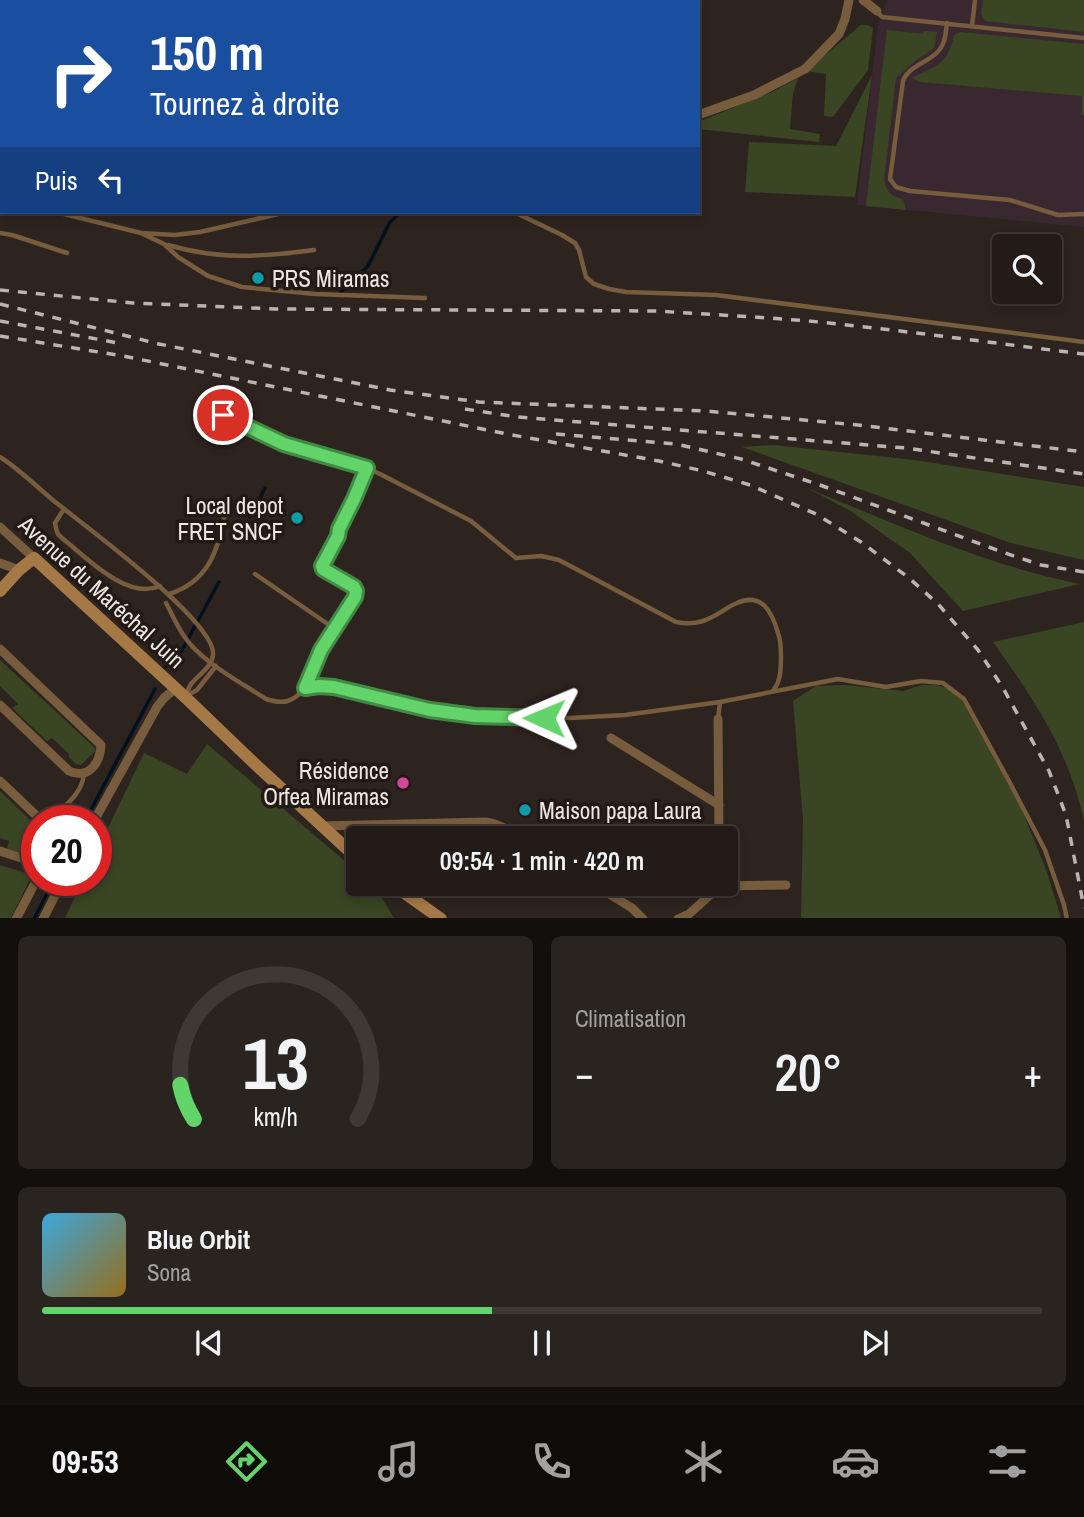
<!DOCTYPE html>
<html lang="fr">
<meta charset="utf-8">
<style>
:root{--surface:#221b17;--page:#2a2420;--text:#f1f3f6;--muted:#a2a1a1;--line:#3f3936;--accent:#63d469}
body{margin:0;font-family:"Archivo Narrow",sans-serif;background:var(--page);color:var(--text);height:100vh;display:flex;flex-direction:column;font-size:26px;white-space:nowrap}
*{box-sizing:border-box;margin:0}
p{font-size:23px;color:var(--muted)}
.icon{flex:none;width:38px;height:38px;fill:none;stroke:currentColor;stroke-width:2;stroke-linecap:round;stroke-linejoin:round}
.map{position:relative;height:918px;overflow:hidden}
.panel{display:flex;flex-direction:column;gap:18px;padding:18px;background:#130f0d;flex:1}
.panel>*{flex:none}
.banner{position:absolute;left:0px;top:0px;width:700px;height:214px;box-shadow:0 4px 10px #0003,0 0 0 2px var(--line);background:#1a4fa0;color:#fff;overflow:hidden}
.buttons{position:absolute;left:992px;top:234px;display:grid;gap:14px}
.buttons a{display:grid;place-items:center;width:70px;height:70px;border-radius:7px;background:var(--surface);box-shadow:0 4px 10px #0003,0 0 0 2px var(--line);font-size:35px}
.speed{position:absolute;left:21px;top:805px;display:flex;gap:14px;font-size:35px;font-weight:700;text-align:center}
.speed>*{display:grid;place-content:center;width:91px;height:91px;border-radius:50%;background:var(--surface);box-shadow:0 4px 10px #0003,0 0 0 2px var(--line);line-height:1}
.speed .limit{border:10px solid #d22;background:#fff;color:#111}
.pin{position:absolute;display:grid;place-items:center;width:60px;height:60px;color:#fff;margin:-30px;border:4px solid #fff;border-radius:50%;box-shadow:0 2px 7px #0007}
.me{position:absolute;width:77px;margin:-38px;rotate:271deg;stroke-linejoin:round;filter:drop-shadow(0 0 5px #0008)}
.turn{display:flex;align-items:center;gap:24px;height:147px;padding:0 35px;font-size:32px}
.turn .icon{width:91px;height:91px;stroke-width:2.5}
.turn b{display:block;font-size:49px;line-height:60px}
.then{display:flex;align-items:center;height:66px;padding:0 35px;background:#0003;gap:14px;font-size:26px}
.big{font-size:52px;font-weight:600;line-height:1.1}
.panel .tile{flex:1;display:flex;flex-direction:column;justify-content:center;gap:10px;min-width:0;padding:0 24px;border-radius:10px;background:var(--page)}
.panel .dial{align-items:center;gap:0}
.dial svg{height:182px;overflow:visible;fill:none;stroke:var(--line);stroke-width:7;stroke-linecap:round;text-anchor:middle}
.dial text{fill:var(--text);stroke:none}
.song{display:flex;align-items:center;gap:21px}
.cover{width:84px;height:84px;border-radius:10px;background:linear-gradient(135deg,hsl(200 70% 55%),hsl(40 70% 35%))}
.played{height:7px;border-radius:4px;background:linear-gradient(90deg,var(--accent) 45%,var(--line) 45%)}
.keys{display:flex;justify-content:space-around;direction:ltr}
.heat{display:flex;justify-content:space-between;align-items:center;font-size:38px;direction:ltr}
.panel .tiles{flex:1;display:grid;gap:18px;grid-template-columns:1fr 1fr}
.tile:last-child{grid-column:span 2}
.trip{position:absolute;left:346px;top:826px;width:392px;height:70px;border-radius:7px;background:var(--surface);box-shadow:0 4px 10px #0003,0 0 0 2px var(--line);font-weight:600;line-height:70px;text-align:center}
.menu{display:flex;height:112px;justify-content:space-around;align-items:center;background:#0e0b09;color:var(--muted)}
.menu .icon{width:49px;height:49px}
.menu .selected{color:var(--accent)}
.menu b{font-size:32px;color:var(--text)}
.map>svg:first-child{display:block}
</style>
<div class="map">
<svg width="1084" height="919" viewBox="0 0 1084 919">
<rect width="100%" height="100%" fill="#2e241f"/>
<path fill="#3a2830" d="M887,0H1084V227L857,205L878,27Z"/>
<g fill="#3a4523">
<path d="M983,0H1084V32L985,21L981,13Z"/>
<path d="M861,25H867L873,28L868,70L833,117L824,116L826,74L806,71Z"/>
<path d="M887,30L923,34L924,31L937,32L934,48L915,61L896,78L884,180C887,192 890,196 903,199L906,210L866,206Z"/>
<path d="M960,32L1084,44V115H1082V96L920,82L912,78C936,66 948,64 954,35Z"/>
<path d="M872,75L855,197L745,192L749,142L836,146Z"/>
<path d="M798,78L793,93L790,129L820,134L819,142L698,129V122L774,91Z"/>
<path d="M773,445L915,460L1084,487V560L1011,543L742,447Z"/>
<path d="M807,488C896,524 985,565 1080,584L963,611L910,553L849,510Z"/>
<path d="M1084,622V821C1069,751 1034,699 993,642Z"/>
<path d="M0,660L95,748V751L81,765L76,764L69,757V754L52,738L47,741L12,708L18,704L0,686Z"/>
<path d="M845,685L903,691L922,685H936L951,689L962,700L1022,810L1047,872L1061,918H801L803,819L793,701L816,686Z"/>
<path d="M207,744L359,873V884H371L375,887L394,918H65L83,880H96V853L144,753L187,774Z"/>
<path d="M0,791L37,827V858L7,849L9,841L0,838Z"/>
<path d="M0,865L32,875L11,918H0Z"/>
</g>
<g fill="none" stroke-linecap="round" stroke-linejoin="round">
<g stroke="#00111e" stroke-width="3.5">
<path d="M340,293L368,266L390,222L401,212"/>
<path d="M250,517L265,488"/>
<path d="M165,667L181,652L219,582"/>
<path d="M85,821L155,689"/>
<path d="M34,919L54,880"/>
</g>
<path stroke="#00111e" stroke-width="10" d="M504,2V0"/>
<g stroke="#775c3d" stroke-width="4.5">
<path d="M877,12L882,17L1084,38"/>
<path d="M947,23C946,29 946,35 944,41C938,62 910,62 903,81L890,179L896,187L910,191L1010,200L1058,215L1084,214"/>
<path d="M972,26L975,0"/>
<path d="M0,196H2"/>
<path d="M56,212L141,233L175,235L200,232L287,212"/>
<path d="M514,212L562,235L575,243L579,250L586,277L594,284L609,289L626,292L716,295L1084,342"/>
<path d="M0,233L12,235L67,253"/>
<path d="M141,233L164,244L178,257L208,276L242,287L315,294L425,298"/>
<path d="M168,245C219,260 262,257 314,250"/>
<path d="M223,415L284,444L367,468L382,475L471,521L516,558L541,556L559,560L676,622C686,624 694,624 703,621C716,617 725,608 737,603C762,592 772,612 778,633C782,643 782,672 778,682C777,685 775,688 773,691"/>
<path d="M0,457C19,469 36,486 54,501C81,523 217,622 213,655C212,667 198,675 191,684C189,687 188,691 186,694"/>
<path d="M64,509L55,523C55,525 57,532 58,534C62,539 70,544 74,548C95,566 131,599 160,586"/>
<path d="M255,574L335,629"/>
<path d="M169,594C208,582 218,551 225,514"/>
<path d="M166,603C172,614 177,626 184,636C200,661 242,683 266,699C284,705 293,702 305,688L334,687L430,710L475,716L518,718H570L625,715L720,702L838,679L886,687L921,681L943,683L964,699L1010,783L1045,850L1064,905L1067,919"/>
<path d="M305,688L321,650L355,597L356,591L354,587L323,569L322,566L338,536L339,529L354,499L367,469"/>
<path d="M186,696L197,690L216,666"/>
<path d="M718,719L720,702"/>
<path d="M57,814C69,802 82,792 84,774"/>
</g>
<g stroke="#775c3d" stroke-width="9">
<path d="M323,0L326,2"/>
<path d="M863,0L877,11"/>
<path d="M674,2L681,0"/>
<path d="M698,115L754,95L805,69L839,34L845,19L849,0"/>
<path d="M0,527L34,558"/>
<path d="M0,563L19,570"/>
<path d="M0,649L101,745C100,763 89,780 69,771L0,705"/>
<path d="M718,719L719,838"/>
<path d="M611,738L719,805"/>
<path d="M0,781L42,821"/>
<path d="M94,821L157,707L164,698L176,688"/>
<path d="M322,826L486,822C499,824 510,831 521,838"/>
<path d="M0,851L37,863"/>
<path d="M593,884L632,908L643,919"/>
<path d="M16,919L37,879"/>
<path d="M43,919L63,880"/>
<path d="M678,919L689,914L720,886L786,885"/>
</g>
<g stroke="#a57946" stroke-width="12">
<path d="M0,591L19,570L34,558L185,697L255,764L359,860"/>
<path d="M392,884L441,919"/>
</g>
<g stroke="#bbb4b0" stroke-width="3.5" stroke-dasharray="9 9" stroke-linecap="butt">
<path d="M0,290L133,303L276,309L655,311C706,314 758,317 809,321C901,330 992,343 1084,354"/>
<path d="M0,304L159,344L390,390L479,402L706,411L858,425L1084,452"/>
<path d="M0,321L118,343"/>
<path d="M0,336L123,356L512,435L659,461L703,471L750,485L816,514L861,542L909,578L938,604L978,650L1003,688L1049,771L1066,815L1084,908"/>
<path d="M465,409L517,417L906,448L1084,474"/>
<path d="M556,434L676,444L741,459L820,485L1005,553L1041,565L1084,572"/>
</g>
</g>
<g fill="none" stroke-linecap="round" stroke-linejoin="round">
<defs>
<path id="route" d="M223,415L284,444L367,468L354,499L339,529L338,536L322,566L323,569L354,587L356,591L355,597L321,650L305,688L319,686L334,687L430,710L475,716L544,718"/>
</defs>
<use href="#route" stroke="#408a44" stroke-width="18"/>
<use href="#route" stroke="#63d469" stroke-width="12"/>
</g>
<g fill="#0f9aa8" stroke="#241a15" stroke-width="2.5">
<circle cx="258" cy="278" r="7"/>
<circle cx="297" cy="518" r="7"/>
<circle cx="525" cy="810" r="7"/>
</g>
<circle fill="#d1479c" stroke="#241a15" stroke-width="2.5" cx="403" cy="783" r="7"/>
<g text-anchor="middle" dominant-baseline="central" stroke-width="7" stroke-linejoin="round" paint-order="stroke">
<g font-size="23" fill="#eee7e4" stroke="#241a15" text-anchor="start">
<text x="272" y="278">PRS Miramas</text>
<text x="283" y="505" text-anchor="end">Local depot<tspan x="283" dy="26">FRET SNCF</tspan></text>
<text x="389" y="770" text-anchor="end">Résidence<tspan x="389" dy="26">Orfea Miramas</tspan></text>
<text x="539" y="810">Maison papa Laura</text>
</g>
<g font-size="23" fill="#eee7e4" stroke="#241a15">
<text transform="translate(102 592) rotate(42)">Avenue du Maréchal Juin</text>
</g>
</g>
</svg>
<div class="buttons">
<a><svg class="icon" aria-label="search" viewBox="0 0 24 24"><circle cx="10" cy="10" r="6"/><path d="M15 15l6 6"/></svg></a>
</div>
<div class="speed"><div class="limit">20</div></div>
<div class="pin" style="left:223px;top:415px;background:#d93025"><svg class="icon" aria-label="arrive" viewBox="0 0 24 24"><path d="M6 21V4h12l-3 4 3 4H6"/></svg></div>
<svg class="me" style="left:544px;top:718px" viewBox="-20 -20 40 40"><path d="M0-17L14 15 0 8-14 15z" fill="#63d469" stroke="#fff" stroke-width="4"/></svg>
<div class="trip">09:54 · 1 min · 420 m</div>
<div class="banner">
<div class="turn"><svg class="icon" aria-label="right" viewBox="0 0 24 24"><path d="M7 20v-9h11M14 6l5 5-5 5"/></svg><div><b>150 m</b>Tournez à droite</div></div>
<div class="then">Puis<svg class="icon" aria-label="left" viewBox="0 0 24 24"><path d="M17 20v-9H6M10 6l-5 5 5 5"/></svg></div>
</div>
</div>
<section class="panel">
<div class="tiles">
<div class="tile dial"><svg viewBox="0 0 100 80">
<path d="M14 69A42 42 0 1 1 86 69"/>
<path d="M14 69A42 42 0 0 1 8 54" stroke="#63d469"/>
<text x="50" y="56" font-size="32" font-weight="700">13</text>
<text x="50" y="72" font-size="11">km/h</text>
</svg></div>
<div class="tile"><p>Climatisation</p>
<div class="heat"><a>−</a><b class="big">20°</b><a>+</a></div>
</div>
<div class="tile">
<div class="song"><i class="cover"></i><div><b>Blue Orbit</b><p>Sona</p></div></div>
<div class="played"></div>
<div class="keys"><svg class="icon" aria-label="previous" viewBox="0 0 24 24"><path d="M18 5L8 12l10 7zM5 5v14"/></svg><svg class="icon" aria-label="pause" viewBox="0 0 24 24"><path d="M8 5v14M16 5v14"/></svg><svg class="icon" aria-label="next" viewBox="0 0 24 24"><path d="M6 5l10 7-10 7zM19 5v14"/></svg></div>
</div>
</div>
</section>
<nav class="menu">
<b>09:53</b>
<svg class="icon selected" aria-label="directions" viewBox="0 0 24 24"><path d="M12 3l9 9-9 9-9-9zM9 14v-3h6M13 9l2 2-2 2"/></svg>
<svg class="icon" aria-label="music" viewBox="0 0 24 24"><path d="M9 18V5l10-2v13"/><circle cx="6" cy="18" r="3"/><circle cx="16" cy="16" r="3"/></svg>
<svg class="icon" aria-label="phone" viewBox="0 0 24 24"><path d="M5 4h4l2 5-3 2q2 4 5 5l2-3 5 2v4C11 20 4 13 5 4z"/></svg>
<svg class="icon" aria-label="climate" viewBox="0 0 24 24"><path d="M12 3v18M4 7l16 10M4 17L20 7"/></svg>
<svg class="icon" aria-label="car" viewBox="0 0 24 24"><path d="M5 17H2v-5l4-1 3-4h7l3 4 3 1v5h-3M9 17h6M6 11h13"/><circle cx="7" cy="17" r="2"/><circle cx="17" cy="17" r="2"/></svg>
<svg class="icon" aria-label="filters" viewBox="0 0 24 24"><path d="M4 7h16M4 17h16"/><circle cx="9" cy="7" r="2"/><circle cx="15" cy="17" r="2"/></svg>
</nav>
